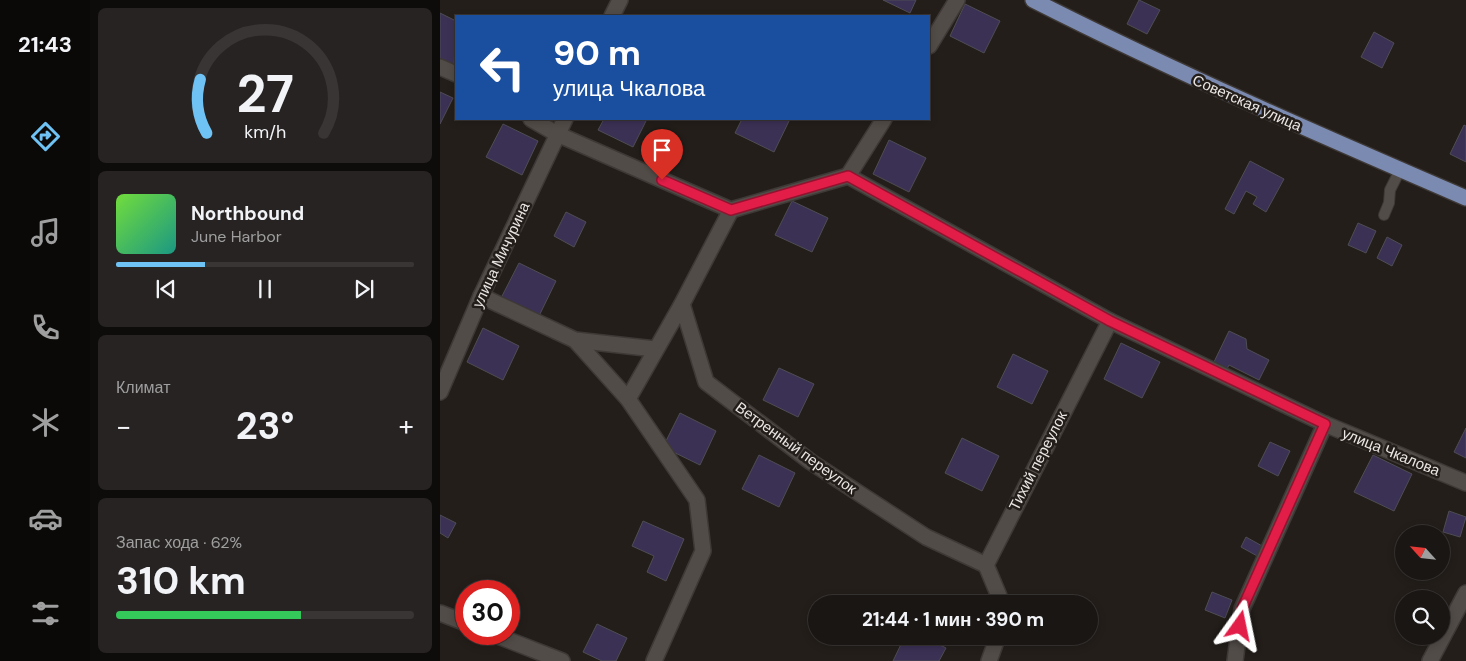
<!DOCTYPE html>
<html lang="ru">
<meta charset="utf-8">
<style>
:root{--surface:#1a1614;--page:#272322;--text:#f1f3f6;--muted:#9f9fa0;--line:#383534;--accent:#6fc2f4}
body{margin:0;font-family:"DM Sans",sans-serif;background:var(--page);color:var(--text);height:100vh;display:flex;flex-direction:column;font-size:19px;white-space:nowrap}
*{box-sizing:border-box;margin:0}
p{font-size:16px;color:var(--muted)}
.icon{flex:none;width:28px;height:28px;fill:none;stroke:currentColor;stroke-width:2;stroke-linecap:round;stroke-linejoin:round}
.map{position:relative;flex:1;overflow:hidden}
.details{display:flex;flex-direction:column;gap:8px;padding:8px;background:#0e0c0b;width:350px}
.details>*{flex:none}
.banner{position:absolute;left:15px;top:15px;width:475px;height:105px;border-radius:0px;box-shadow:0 2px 8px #0003,0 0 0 1px var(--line);background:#1a4fa0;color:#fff;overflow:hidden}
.needle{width:32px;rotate:297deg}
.buttons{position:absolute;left:955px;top:525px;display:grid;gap:10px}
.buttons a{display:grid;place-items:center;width:55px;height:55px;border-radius:50%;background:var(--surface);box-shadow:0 2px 8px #0003,0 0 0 1px var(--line);font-size:25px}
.speed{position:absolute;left:15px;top:580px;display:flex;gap:10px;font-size:25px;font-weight:700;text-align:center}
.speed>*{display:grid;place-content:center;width:65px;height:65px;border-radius:50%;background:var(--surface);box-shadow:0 2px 8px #0003,0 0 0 1px var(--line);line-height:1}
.speed .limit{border:8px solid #d22;background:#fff;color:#111}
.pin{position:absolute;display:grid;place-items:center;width:42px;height:42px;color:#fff;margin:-51px -21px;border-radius:50% 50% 50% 0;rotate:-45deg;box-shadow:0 0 5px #0007}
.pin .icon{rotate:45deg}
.me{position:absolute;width:55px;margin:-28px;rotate:12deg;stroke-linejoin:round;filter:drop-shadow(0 0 4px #0008)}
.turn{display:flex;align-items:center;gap:18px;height:105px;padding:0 15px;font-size:22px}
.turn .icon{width:65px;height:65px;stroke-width:2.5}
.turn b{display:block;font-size:35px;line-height:42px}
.big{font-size:38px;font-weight:700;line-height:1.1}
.details .tile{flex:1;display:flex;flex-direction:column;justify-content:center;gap:8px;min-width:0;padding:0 18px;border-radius:8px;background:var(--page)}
.details .dial{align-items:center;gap:0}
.dial svg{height:130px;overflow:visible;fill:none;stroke:var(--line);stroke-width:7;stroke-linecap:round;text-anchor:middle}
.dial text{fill:var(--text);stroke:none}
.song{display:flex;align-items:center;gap:15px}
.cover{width:60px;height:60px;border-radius:8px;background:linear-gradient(135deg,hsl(100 70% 55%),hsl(170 70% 35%))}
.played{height:5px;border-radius:2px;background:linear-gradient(90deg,var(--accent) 30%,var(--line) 30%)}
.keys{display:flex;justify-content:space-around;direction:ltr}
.heat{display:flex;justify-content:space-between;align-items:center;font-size:28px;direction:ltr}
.charge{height:8px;border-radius:4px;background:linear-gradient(90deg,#34c759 62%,var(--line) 0)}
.trip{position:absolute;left:368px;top:595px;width:290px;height:50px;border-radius:25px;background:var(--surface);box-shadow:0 2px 8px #0003,0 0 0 1px var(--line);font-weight:700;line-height:50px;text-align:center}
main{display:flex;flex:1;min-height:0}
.dock{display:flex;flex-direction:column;width:90px;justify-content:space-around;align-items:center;background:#0a0908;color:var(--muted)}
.dock .icon{width:35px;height:35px}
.dock .on{color:var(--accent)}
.dock b{font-size:22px;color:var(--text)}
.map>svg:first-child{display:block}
</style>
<main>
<nav class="dock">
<b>21:43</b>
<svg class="icon on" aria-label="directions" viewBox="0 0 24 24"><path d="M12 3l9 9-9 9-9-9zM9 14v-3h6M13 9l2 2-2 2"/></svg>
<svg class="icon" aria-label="music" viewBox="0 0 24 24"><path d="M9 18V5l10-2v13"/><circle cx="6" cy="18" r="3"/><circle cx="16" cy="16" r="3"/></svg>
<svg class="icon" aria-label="phone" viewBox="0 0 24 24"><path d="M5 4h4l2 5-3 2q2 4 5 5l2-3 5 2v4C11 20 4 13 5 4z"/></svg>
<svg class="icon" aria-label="climate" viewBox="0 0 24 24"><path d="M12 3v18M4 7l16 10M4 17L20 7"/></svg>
<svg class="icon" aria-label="car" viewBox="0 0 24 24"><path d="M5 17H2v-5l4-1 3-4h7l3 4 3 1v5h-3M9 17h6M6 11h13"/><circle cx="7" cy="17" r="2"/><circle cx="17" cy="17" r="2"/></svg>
<svg class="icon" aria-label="filters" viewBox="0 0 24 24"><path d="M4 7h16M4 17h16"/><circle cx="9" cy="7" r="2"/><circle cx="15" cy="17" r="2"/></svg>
</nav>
<section class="details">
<div class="tile dial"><svg viewBox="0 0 100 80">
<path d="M14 69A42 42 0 1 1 86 69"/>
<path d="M14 69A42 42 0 0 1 10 36" stroke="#6fc2f4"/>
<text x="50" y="56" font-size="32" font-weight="700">27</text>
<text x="50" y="72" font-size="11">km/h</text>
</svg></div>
<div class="tile">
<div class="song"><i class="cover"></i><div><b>Northbound</b><p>June Harbor</p></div></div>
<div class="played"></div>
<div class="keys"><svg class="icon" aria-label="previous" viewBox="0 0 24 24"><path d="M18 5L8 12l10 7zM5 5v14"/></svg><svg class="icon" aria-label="pause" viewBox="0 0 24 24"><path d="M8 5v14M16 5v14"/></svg><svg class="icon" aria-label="next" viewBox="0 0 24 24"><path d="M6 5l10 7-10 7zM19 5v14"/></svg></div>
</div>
<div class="tile"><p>Климат</p>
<div class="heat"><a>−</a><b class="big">23°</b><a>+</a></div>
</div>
<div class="tile"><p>Запас хода · 62%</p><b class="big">310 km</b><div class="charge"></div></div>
</section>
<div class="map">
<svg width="1026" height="661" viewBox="0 0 1026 661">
<rect width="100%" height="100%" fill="#231e1a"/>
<g fill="#3b3155" stroke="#4e4d54">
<path d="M443,0H476L470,13Z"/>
<path d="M699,0L720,10L707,34L687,24Z"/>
<path d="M525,4L560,21L544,53L510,36Z"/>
<path d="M0,13L16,21L14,66L0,59Z"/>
<path d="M934,32L954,43L942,68L921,57Z"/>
<path d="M0,92L13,98L0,124Z"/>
<path d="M164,119H207L193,147L158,130Z"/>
<path d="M302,119H350L334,152L295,133Z"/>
<path d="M63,124L98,141L82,175L46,157Z"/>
<path d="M1024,125L1026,126V162L1010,154Z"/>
<path d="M449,140L486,158L469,192L433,174Z"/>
<path d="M810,161L844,179L826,212L813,204L817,197L806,191L794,214L785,209Z"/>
<path d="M352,201L388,218L372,252L335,235Z"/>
<path d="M126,212L146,222L134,247L114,236Z"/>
<path d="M918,223L936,231L926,253L908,245Z"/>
<path d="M947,237L962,245L952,266L937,258Z"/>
<path d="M79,263L116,281L99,316L61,298Z"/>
<path d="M43,328L79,346L63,380L27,362Z"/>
<path d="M789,331L806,339L807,349L829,360L819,380L789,365L786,371L773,364Z"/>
<path d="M681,343L720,362L702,398L664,379Z"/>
<path d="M573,354L608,371L592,404L557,387Z"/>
<path d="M339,368L374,384L358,417L323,400Z"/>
<path d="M240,413L276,431L260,465L223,447Z"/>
<path d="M1026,428V458L1014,452Z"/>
<path d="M522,438L559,456L542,491L505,473Z"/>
<path d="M830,442L850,451L838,476L818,466Z"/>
<path d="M319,455L355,473L339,507L302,489Z"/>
<path d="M933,455L972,474L954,511L914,492Z"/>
<path d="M1009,511L1026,517L1020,537L1003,532Z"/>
<path d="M0,515L16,523L8,538L0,533Z"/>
<path d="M203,521L244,539L226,581L207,572L214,556L192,546Z"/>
<path d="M806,537L824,547L819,557L801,547Z"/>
<path d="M772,592L792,600L785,618L765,610Z"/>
<path d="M157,624L187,638L176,661H162L143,652Z"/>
<path d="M465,636H482L506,648L499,661H453Z"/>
</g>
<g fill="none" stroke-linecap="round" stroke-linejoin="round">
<defs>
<path id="lane" d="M944,215L949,203L950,190L960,170"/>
<g id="street">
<path d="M172,16L180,0"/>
<path d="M489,46L517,0"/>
<path d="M0,67L16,74"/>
<path d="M91,119L117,134L291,210L408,176L670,321L885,424L1026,483"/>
<path d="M408,176L444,119"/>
<path d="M41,296L135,340L215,349"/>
<path d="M242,304L266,382L371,462L486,537L546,565"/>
<path d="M135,340L188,399"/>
<path d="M0,392L41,296L125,119"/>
<path d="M559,604V596L546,565L670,321"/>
<path d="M0,613L26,623"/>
<path d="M53,634L122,661"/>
<path d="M214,661L263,551L257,500L188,399L242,304L291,210"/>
<path d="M549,661L558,636"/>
<path d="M795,661L802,609L885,424"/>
<path d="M990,661L1026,593"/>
</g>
<path id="primary" d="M593,0C735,72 880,135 1026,198"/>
</defs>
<use href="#lane" stroke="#3e3936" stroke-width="12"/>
<use href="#street" stroke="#3e3936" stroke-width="18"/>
<use href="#primary" stroke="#3e3936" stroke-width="18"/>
<use href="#lane" stroke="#524c48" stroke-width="10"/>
<use href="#street" stroke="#524c48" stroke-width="15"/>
<use href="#primary" stroke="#7b8ab0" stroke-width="15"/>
</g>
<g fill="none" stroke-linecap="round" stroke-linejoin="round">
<defs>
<path id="route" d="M222,180L291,210L408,176L670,321L885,424L802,609L800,626"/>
</defs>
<use href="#route" stroke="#92132f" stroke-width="12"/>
<use href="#route" stroke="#e11d48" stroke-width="9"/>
</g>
<g text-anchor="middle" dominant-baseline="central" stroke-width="5" stroke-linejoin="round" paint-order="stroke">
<g font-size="15" fill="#eae6e4" stroke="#231e1a">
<text transform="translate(807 103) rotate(24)">Советская улица</text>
<text transform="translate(61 255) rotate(-65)">улица Мичурина</text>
<text transform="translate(356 448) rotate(36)">Ветренный переулок</text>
<text transform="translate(951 452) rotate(22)">улица Чкалова</text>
<text transform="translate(598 461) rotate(-63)">Тихий переулок</text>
</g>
</g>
</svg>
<div class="buttons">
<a><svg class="needle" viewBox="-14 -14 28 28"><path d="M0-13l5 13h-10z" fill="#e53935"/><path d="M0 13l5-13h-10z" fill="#9f9fa0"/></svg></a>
<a><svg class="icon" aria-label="search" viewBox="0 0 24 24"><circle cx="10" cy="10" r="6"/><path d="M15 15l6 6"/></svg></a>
</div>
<div class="speed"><div class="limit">30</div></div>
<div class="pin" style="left:222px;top:180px;background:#d93025"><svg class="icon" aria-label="arrive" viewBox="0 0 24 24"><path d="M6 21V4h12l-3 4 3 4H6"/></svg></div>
<svg class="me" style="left:800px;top:626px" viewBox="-20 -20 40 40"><path d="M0-17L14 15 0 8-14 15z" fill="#e11d48" stroke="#fff" stroke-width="4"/></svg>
<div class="trip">21:44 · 1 мин · 390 m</div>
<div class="banner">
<div class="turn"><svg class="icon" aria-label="left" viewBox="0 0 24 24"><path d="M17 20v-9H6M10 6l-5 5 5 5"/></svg><div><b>90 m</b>улица Чкалова</div></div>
</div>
</div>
</main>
